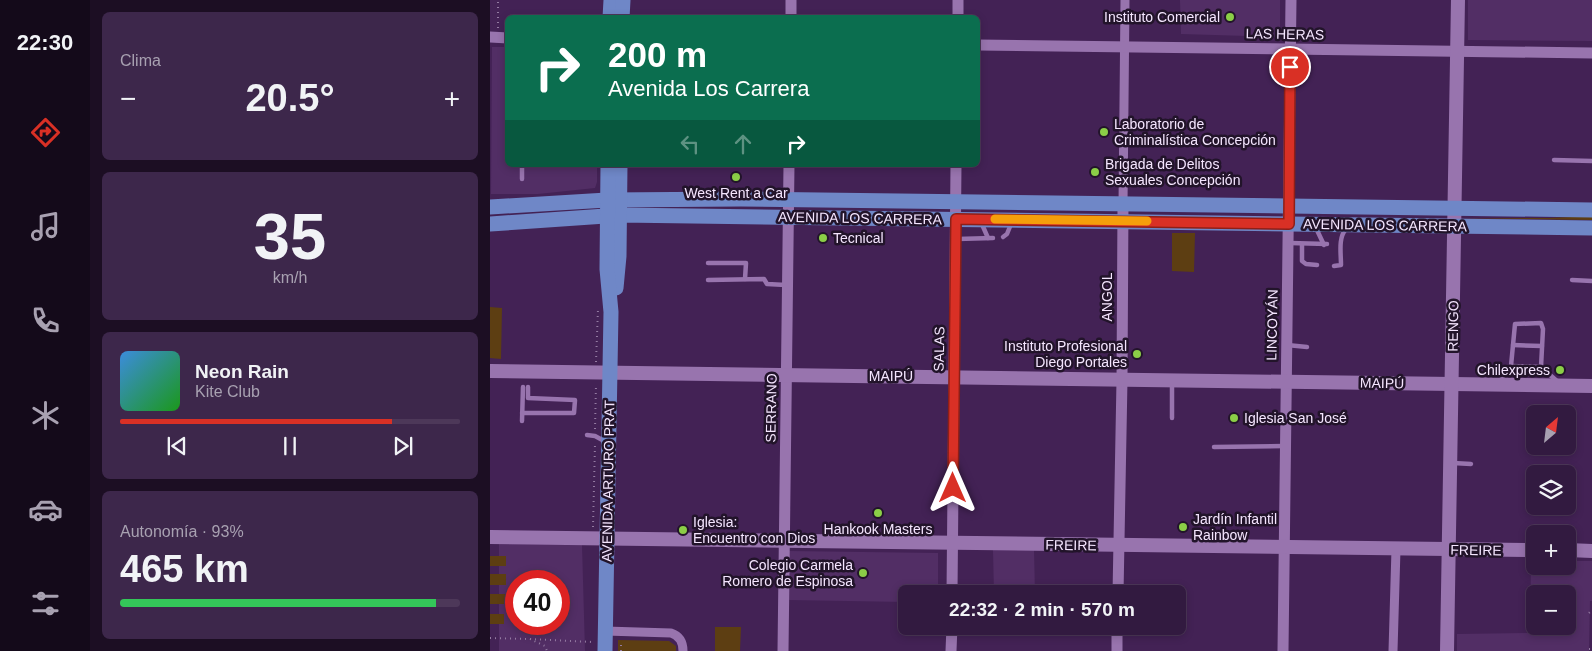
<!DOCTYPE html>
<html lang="es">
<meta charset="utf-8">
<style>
:root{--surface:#321a40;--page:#3d274b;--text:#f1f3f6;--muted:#a8a1b1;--line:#4d3859;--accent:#d93025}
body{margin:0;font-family:Arial,sans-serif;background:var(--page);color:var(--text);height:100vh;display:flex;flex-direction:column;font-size:19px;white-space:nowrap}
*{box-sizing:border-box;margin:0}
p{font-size:16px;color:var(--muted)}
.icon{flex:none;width:28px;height:28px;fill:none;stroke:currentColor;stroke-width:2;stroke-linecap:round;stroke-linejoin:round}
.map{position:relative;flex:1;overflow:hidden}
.sheet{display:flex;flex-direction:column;gap:12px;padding:12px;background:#1c0e23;width:400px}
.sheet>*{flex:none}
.banner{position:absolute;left:15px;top:15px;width:475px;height:152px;border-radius:8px;box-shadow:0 2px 8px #0003,0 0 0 1px var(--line);background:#0b6e4f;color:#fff;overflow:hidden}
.needle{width:32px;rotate:28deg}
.fabs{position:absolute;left:1036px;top:405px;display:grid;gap:10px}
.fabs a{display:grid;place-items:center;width:50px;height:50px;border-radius:8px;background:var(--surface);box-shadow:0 2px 8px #0003,0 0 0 1px var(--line);font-size:25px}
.speed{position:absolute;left:15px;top:570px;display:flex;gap:10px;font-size:25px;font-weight:700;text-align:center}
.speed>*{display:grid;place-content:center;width:65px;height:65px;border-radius:50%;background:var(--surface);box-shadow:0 2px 8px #0003,0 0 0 1px var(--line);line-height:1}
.speed .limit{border:8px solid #d22;background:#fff;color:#111}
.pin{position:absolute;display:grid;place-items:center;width:42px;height:42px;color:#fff;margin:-21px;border:2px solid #fff;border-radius:50%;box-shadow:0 1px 5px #0007}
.me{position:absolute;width:55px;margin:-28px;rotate:0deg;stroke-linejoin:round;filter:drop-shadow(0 0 4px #0008)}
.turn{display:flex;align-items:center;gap:18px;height:105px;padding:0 20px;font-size:22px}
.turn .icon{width:65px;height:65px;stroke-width:2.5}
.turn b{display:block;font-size:35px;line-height:42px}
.lanes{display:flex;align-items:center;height:48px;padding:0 20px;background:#0003;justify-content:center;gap:25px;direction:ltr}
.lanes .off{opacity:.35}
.big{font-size:38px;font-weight:600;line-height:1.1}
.sheet .card{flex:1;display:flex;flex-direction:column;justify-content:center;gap:8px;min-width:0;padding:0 18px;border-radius:8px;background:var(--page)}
.sheet .dial{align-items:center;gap:0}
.dial b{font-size:65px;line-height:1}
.song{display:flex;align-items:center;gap:15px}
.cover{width:60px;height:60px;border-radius:8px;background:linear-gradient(135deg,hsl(210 70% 55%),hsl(120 70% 35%))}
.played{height:5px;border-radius:2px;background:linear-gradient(90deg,var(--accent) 80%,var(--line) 80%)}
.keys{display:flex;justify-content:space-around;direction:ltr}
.heat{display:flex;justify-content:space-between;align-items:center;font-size:28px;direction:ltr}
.charge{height:8px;border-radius:4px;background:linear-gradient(90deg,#34c759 93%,var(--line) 0)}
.trip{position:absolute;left:408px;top:585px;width:288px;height:50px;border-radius:8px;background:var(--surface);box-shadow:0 2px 8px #0003,0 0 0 1px var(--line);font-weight:600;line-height:50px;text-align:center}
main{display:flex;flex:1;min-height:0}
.dock{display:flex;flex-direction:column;width:90px;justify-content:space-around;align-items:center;background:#140a1a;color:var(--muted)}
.dock .icon{width:35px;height:35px}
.dock .selected{color:var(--accent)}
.dock b{font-size:22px;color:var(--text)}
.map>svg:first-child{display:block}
</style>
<main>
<nav class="dock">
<b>22:30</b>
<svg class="icon selected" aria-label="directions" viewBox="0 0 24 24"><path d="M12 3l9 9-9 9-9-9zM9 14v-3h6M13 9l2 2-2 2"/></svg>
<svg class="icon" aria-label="music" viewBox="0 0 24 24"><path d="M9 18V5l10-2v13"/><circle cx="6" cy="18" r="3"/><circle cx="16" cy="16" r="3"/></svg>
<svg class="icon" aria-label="phone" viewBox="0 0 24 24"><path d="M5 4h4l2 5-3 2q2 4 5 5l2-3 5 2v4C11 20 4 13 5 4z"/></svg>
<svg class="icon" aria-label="climate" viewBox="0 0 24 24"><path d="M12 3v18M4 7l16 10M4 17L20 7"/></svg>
<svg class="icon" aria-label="car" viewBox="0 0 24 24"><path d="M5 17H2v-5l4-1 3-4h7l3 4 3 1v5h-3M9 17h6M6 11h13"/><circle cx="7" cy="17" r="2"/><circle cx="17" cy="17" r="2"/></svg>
<svg class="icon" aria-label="filters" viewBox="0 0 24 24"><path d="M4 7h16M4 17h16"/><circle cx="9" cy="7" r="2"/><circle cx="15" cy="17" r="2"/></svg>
</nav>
<section class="sheet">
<div class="card"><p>Clima</p>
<div class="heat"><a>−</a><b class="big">20.5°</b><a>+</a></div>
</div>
<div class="card dial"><b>35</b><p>km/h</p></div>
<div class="card">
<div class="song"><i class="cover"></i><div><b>Neon Rain</b><p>Kite Club</p></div></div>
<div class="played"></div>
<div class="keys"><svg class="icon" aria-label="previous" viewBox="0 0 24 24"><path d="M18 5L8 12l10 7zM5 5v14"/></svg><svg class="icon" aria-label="pause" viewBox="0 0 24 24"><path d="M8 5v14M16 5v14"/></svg><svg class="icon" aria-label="next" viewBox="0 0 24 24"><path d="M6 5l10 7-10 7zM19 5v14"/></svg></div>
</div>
<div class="card"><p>Autonomía · 93%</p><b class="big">465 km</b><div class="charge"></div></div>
</section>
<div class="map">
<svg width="1102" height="651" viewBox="0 0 1102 651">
<rect width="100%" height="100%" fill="#432255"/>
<g fill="#522e65" fill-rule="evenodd">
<path d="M690,0H790V37L691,34Z"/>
<path d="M978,0H1102V41L978,40Z"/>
<path d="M2,47H17L18,165H107V182L105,188L48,194H1Z"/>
<path d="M9,544L92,545L95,651H9ZM26,581H69V624H26Z"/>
<path d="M544,549L545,594H504L503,550Z"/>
<path d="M299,551L448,553V594H416V602L298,600Z"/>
<path d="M1041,560H1045V566H1078V561H1102V601H1100L1099,651H967V634L1040,633ZM1045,594H1078V626H1045Z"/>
</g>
<g fill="#5d3e12">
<path d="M1102,216V220L972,218H1060Z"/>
<path d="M682,233H705L704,272L682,271Z"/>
<path d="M0,307L12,308L11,359L0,358Z"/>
<rect x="0" y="556" width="16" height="10"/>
<rect x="0" y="574" width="16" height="11"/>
<rect x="0" y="594" width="15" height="10"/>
<rect x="0" y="614" width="14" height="10"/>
<path d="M225,627H251L250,651H225Z"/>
<path d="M128,640L179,641L186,646V651H128Z"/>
</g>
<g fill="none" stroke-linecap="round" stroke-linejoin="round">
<g stroke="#947ba2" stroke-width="2" stroke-dasharray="1 4" stroke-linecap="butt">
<path d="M8,28V0"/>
<path d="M106,362L108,309"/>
<path d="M105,429L106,384"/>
<path d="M103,527L105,444"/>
<path d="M1099,613L1100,612"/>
<path d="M0,638L40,639L55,646L57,651"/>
<path d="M40,639L103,642"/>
<path d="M1099,649H1102"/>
<path d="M131,651V641"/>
</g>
<g stroke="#9874ae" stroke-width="4.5">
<path d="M1064,160L1102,161"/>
<path d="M32,179V165"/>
<path d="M491,222L498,238"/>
<path d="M826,228L834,245"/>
<path d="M513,237L517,234L521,224"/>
<path d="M467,239L503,238"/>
<path d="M800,243L837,244"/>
<path d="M812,244V261L816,264L827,265"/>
<path d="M218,263H256L255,279"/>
<path d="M844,266L851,265C851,253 848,238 856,229"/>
<path d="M218,280L274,279L277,284L296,285"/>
<path d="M1082,280L1102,281"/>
<path d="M797,345L817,347"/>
<path d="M1023,345L1052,346"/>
<path d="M1021,366L1025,324L1051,323L1053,329L1051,367"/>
<path d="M1009,382L1021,366L1051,367L1068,382"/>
<path d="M32,413H84L85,400L38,398V387"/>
<path d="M682,418V382"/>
<path d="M32,421L33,387"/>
<path d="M97,435L105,436L116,442"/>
<path d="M724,447L794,446"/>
<path d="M963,463L981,464"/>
</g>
<g stroke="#9874ae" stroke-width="9">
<path d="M633,205L635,0"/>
<path d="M115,631L181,633C190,636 193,642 193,651"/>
<path d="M903,651L906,549"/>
</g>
<g stroke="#9874ae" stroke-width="11">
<path d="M301,18V0"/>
<path d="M468,18V0"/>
<path d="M0,37L18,38"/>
<path d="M488,45L1102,53"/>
<path d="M462,594L466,165"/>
<path d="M628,594L632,380L633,205"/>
<path d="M293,651L299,165"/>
<path d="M461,651L462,626"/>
<path d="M627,651V626"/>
<path d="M793,651L801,0"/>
</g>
<g stroke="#9874ae" stroke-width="14">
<path d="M0,371L1102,386"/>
<path d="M0,537L1045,550"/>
<path d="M1078,550L1102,551"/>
<path d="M957,651L968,0"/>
</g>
<g stroke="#6f87c7" stroke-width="15">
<path d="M120,18L121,0"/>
<path d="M132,18L133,0"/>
<path d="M0,207L117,200L251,199L1102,210"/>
<path d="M0,224L130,215L1102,228"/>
<path d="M126,288L129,256L130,165"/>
<path d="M115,651L121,312L117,269L118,165"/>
</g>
</g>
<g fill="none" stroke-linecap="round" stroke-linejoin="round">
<defs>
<path id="route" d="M463,488L466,219L799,224L800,67"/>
</defs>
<use href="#route" stroke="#8d1f18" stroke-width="12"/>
<use href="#route" stroke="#d93025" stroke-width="9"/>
<path stroke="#f59e0b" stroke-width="9" d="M505,219L657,221"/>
</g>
<g fill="#8bce47" stroke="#22142a" stroke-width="2">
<circle cx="740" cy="17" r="5"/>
<circle cx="614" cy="132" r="5"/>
<circle cx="605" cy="172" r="5"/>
<circle cx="246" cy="177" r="5"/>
<circle cx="333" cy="238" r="5"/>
<circle cx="647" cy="354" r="5"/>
<circle cx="1070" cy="370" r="5"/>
<circle cx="744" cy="418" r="5"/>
<circle cx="388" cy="513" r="5"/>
<circle cx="693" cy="527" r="5"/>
<circle cx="193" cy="530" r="5"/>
<circle cx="373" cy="573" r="5"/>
</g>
<g text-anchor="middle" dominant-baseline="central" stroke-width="5" stroke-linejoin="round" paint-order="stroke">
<g font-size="14" fill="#f5e6ff" stroke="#22142a" text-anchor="start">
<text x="730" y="17" text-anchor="end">Instituto Comercial</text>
<text x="624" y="124">Laboratorio de<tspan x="624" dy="16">Criminalística Concepción</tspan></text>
<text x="615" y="164">Brigada de Delitos<tspan x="615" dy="16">Sexuales Concepción</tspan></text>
<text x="246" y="193" text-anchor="middle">West Rent a Car</text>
<text x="343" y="238">Tecnical</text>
<text x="637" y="346" text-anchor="end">Instituto Profesional<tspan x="637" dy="16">Diego Portales</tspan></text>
<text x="1060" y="370" text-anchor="end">Chilexpress</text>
<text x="754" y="418">Iglesia San José</text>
<text x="703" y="519">Jardín Infantil<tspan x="703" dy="16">Rainbow</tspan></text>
<text x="203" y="522">Iglesia:<tspan x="203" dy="16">Encuentro con Dios</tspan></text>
<text x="388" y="529" text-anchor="middle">Hankook Masters</text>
<text x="363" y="565" text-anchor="end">Colegio Carmela<tspan x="363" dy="16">Romero de Espinosa</tspan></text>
</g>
<g font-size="14" fill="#f5e6ff" stroke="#22142a">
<text transform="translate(795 34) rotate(1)">LAS HERAS</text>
<text transform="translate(370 218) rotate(1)">AVENIDA LOS CARRERA</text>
<text transform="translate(895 225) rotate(1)">AVENIDA LOS CARRERA</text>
<text transform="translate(617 297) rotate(-90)">ANGOL</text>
<text transform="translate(782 325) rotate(-89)">LINCOYÁN</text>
<text transform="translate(963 326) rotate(-89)">RENGO</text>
<text transform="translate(449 349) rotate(-89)">SALAS</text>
<text x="401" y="376">MAIPÚ</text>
<text transform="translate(892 383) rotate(1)">MAIPÚ</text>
<text transform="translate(281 408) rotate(-89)">SERRANO</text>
<text transform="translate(118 481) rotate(-89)">AVENIDA ARTURO PRAT</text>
<text transform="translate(581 545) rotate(1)">FREIRE</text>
<text transform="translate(986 550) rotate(1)">FREIRE</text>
</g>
</g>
</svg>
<div class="fabs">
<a><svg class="needle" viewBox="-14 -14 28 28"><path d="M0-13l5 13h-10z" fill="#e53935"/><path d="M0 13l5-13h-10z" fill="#a8a1b1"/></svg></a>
<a><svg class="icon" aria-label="layers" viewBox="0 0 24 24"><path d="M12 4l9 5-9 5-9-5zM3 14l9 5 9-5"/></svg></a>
<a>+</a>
<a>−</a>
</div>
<div class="speed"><div class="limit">40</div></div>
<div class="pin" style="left:800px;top:67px;background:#d93025"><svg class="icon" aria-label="arrive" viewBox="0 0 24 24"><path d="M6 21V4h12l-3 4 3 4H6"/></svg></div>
<svg class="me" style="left:463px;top:488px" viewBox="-20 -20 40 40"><path d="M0-17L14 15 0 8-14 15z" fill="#d93025" stroke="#fff" stroke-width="4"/></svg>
<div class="trip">22:32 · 2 min · 570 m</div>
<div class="banner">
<div class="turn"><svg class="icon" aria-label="right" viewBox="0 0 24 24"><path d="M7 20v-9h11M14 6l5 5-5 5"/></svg><div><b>200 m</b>Avenida Los Carrera</div></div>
<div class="lanes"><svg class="icon off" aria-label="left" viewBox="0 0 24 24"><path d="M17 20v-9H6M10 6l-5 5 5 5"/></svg><svg class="icon off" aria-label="ahead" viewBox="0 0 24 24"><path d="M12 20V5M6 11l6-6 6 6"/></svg><svg class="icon" aria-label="right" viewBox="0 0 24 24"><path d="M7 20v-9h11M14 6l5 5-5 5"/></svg></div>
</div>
</div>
</main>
